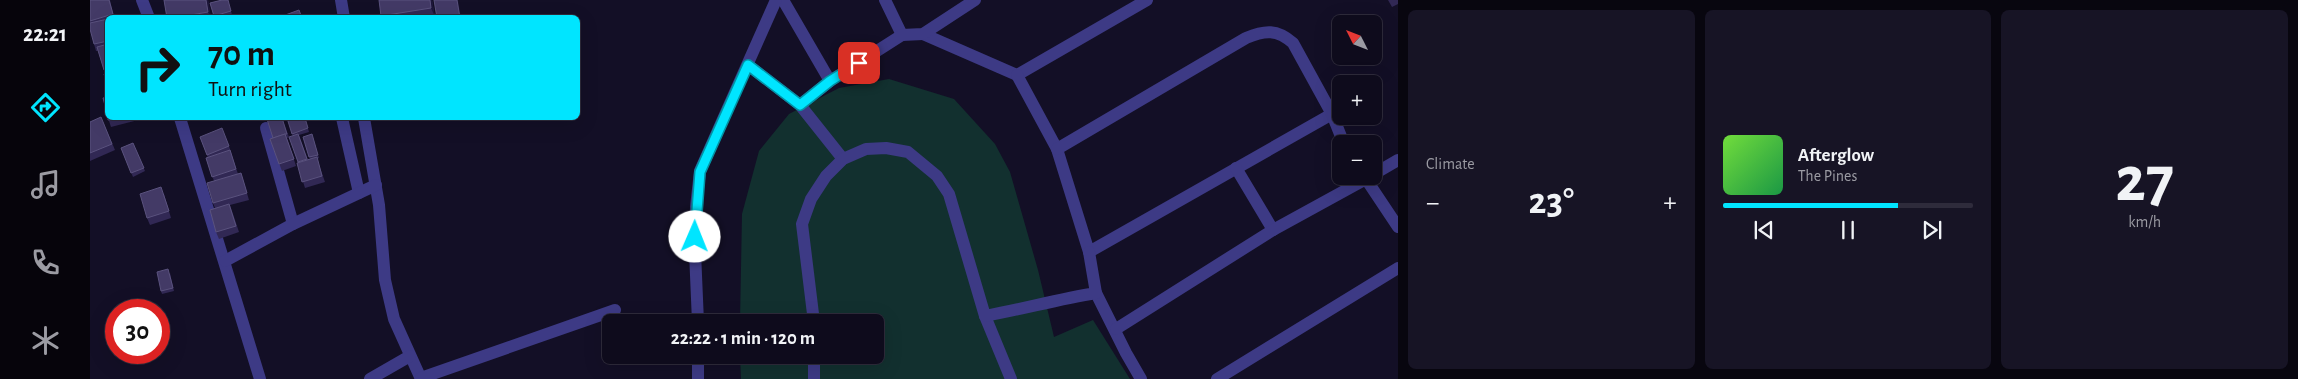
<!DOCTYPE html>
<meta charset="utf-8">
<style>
:root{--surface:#0e0b1c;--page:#171425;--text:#f1f3f6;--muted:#9b9ba3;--line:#2e2b3b;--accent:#00e5ff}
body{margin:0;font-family:"Alegreya Sans",sans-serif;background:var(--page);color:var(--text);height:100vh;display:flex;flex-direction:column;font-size:19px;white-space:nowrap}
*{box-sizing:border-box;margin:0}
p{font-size:16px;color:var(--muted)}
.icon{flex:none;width:28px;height:28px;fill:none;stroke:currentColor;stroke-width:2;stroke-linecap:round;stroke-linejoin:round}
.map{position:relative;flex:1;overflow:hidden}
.drawer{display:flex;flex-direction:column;gap:10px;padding:10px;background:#08060f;width:900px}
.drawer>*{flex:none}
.hud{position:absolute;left:15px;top:15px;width:475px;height:105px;border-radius:8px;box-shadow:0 5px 20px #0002,0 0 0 1px var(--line);background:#00e5ff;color:#111;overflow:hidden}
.needle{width:32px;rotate:312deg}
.buttons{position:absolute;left:1242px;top:15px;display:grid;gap:10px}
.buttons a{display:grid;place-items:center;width:50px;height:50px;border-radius:8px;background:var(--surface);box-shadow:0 5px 20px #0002,0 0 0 1px var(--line);font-size:25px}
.speed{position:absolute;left:15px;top:299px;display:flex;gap:10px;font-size:25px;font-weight:700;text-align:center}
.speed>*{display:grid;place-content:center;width:65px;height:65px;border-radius:50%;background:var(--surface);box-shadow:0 5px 20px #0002,0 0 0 1px var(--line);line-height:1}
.speed .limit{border:8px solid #d22;background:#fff;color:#111}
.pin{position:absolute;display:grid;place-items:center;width:42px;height:42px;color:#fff;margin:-21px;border-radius:10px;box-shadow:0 2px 8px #0006}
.me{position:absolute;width:55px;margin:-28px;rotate:1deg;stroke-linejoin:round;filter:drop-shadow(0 0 4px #0008)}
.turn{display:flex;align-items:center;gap:18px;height:105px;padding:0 20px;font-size:22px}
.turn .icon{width:65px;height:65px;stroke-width:2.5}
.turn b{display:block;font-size:35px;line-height:42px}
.big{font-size:38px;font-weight:700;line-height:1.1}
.drawer .widget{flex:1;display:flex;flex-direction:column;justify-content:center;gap:8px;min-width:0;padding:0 18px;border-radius:8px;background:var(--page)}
.drawer .dial{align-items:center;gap:0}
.dial b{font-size:65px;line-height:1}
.song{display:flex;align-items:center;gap:15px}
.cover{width:60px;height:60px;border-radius:8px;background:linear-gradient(135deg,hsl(100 70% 55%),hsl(140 70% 35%))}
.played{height:5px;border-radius:2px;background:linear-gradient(90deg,var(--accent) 70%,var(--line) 70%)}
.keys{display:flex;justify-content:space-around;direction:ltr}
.heat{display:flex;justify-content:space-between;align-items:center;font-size:28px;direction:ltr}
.drawer .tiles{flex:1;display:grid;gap:10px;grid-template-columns:repeat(3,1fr)}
.trip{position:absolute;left:512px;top:314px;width:282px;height:50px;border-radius:8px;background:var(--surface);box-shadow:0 5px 20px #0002,0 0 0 1px var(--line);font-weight:700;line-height:50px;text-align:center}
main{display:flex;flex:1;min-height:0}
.dock{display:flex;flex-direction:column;width:90px;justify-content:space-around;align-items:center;background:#06040b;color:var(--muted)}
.dock .icon{width:35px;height:35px}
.dock .on{color:var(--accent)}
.dock b{font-size:22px;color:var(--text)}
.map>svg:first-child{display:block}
</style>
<main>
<nav class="dock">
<b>22:21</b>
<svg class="icon on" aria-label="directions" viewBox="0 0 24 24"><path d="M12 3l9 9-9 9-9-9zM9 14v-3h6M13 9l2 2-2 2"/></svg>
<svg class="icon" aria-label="music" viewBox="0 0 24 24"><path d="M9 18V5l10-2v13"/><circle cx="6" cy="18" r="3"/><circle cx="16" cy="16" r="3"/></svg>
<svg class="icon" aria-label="phone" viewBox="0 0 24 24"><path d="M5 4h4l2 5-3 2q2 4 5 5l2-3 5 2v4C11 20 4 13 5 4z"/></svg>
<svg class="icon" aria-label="climate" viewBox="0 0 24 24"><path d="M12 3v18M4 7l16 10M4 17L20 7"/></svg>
</nav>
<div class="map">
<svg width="1308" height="379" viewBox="0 0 1308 379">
<rect width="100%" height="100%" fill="#130f26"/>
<path fill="#12302f" d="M799,79L864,99L905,144L920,172L948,270L964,337L1003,320L1040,379H651L650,355H786V322H650L652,214L669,151L699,114L749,88Z"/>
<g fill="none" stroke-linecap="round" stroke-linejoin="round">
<g stroke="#3d3a85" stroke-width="12">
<path d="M52,0L59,18"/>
<path d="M251,0L254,18"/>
<path d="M693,0L740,81"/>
<path d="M795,0L812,35"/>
<path d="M833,34L927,75L1057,0"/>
<path d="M658,65L710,105L753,159"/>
<path d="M927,75L967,149L999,252L1242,114"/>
<path d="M710,105L740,81L812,35L833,34L885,0"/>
<path d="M90,118L170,379"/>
<path d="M252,118L269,193"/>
<path d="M274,118L289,205L295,280L304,319L331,379"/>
<path d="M176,128L203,224"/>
<path d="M967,149L1156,38C1175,30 1187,29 1203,43L1242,114L1254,144"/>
<path d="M1146,168L1183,230"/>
<path d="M1284,174L1308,160"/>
<path d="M1280,176L1276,179L1308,227"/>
<path d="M135,261L203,224L286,185"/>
<path d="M1006,293L1036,353L1051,379"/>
<path d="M895,316L921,379"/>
<path d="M608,322L605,252L606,207L610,171L686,0"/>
<path d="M724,322L712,224L721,199L736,176L753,159L776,149L796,148L818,152L847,176L859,194L895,316C933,309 969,299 1006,293L999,252"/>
<path d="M1026,329L1183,230L1276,179L1274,176"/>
<path d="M608,355V379"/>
<path d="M331,378L525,310"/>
<path d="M280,379L320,356"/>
<path d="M724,379V355"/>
<path d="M1127,379L1308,268"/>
</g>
</g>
<g fill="#312854">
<path d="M0,0H20L24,18H18V88L15,74L8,51H6L4,44L0,22Z"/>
<path d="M74,0H118L121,18H77Z"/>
<path d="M129,0H138L142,15L132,18H124L120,3L129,1Z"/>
<path d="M342,0L345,17L292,18L291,16Z"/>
<path d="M1298,0H1308V4L1302,7Z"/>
<path d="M11,117L25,150L0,161V122Z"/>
<path d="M18,118H52V119L21,127Z"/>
<path d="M192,118L199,137L197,138L206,166L192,171L180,139L183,138Z"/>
<path d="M197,118H215L219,132L209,135L218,160L220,159L213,137L222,134L229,158L227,159L235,182L215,188L207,163H208L203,136Z"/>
<path d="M110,137L139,146L148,174L151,173L159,200L140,205L149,232L129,239L126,232L125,208L123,203L124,181L116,158H118Z"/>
<path d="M43,143L55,171L43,177L31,148Z"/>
<path d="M74,194L81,218L60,225L57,218Z"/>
<path d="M80,273L84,291L72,294L71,291Z"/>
</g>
<g fill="#1d163a">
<path d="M116,0H118L121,18L118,12Z"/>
<path d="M340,0H342L345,17L341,8Z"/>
<path d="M367,0H368L371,18H370Z"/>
</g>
<g fill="#433a66" stroke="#5a527e">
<path d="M0,0H19L23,14L0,21Z"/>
<path d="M74,0H116L118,12L84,18H77Z"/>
<path d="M132,0H138L141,11L124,16L120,3Z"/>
<path d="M289,0H340L341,8L291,16Z"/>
<path d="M344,0H367L370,18H347Z"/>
<path d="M209,10L212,18H187Z"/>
<path d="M117,15L118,18H109Z"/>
<path d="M18,19V41L4,44L0,29V23Z"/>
<path d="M18,44V68L14,70L7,47Z"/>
<path d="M18,73V88L14,74Z"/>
<path d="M18,97V117L13,98Z"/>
<path d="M11,117L22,144L0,153V122Z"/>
<path d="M18,118H29L18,120Z"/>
<path d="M180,118H192L197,134H195L183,138L177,119Z"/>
<path d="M197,118H215L218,128L202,134Z"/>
<path d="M132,128L139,146L117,155L110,137Z"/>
<path d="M195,134L204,159L189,164L180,139Z"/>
<path d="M208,134L217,159L208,162L199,137Z"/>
<path d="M222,134L228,155L219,157L213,137Z"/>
<path d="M43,143L54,168L41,173L31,148Z"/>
<path d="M140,150L146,169L122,177L116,158Z"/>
<path d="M227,157L232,176L212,182L207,163Z"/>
<path d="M151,173L157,193L123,203L117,183Z"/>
<path d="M71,187L79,211L57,218L50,194Z"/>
<path d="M139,204L146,226L126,232L120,210Z"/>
<path d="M78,269L83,288L71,291L67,272Z"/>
</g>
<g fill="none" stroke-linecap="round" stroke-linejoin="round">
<defs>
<path id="route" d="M605,237L610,172L658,65L710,105L740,81L769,63"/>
</defs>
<use href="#route" stroke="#0095a6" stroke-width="12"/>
<use href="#route" stroke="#00e5ff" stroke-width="9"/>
</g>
</svg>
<div class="buttons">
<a><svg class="needle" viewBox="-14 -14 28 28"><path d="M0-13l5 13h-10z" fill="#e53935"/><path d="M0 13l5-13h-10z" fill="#9b9ba3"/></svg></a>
<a>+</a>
<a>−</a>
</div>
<div class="speed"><div class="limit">30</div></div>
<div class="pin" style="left:769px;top:63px;background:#d93025"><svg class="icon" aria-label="arrive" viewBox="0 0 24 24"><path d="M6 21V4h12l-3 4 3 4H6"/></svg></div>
<svg class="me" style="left:605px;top:237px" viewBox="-20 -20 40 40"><circle r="19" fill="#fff"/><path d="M0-13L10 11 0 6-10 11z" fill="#00e5ff"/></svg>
<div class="trip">22:22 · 1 min · 120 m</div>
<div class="hud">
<div class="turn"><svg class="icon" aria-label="right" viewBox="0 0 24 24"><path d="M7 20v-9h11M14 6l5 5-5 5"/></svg><div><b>70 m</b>Turn right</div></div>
</div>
</div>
<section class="drawer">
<div class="tiles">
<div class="widget"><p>Climate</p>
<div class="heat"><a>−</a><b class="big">23°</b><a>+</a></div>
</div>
<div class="widget">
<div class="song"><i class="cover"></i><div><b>Afterglow</b><p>The Pines</p></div></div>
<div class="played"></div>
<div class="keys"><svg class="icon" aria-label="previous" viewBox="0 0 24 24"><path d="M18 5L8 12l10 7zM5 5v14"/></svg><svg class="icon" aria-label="pause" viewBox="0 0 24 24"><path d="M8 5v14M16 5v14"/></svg><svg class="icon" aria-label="next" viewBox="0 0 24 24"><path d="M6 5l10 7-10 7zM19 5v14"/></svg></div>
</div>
<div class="widget dial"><b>27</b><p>km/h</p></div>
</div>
</section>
</main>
